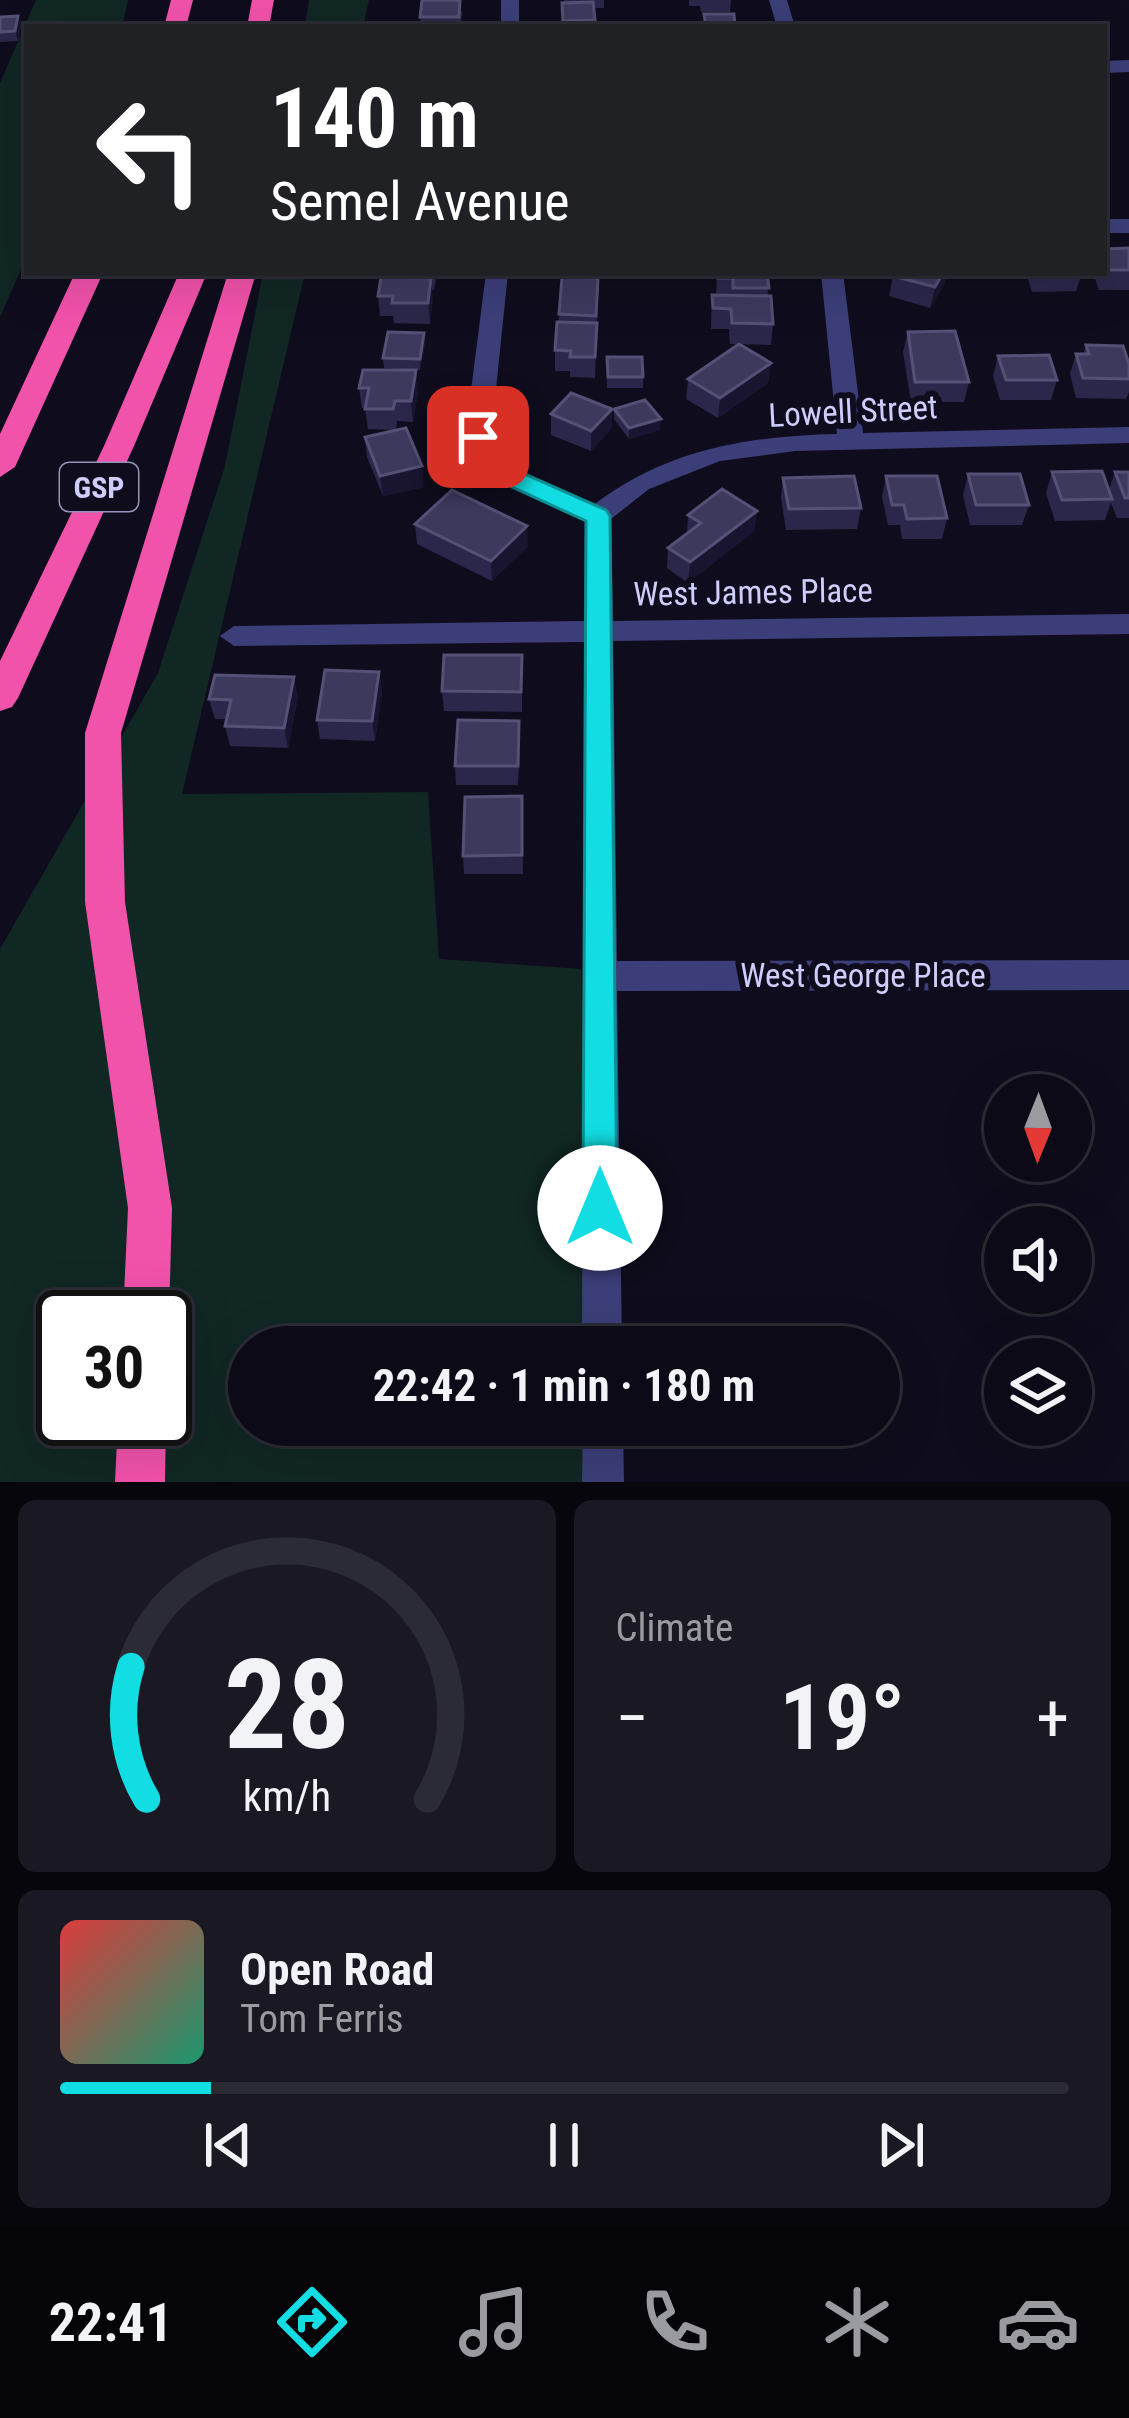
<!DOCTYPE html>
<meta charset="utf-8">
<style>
:root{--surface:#0b0a16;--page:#191823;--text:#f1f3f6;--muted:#9a9aa1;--line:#2b2b35;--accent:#12dde3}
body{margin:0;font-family:"Roboto Condensed",sans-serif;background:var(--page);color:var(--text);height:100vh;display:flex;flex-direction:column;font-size:45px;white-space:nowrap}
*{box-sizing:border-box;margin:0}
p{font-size:39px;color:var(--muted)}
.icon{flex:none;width:66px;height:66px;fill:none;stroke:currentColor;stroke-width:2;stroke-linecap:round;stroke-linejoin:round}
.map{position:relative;height:1482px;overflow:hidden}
.panel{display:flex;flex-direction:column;gap:18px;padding:18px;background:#06060c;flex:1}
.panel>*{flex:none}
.top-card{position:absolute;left:24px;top:24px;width:1083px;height:252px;border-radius:0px;box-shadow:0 12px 48px #0002,0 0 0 3px var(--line);background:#202124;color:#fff;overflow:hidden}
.needle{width:78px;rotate:181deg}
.tools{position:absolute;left:984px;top:1074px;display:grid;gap:24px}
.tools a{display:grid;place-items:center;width:108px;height:108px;border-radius:50%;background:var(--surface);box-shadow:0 12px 48px #0002,0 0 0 3px var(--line);font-size:60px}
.speed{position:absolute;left:36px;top:1290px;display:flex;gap:24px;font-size:60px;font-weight:700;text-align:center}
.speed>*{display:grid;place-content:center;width:156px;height:156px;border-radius:50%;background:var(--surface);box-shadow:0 12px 48px #0002,0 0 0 3px var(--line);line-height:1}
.speed .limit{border:6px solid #111;border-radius:18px;background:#fff;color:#111}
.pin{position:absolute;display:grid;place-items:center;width:102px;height:102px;color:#fff;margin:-51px;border-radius:24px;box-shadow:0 6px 18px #0006}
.me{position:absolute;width:132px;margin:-66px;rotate:0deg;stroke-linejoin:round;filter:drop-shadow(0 0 9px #0008)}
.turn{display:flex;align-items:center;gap:42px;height:252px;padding:0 48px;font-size:54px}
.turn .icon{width:156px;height:156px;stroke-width:2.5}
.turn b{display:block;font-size:84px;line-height:102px}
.big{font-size:90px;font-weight:700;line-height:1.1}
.panel .tile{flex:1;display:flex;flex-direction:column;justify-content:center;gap:18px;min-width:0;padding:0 42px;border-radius:18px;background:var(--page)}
.panel .dial{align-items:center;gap:0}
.dial svg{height:312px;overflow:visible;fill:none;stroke:var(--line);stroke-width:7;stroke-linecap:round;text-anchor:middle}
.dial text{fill:var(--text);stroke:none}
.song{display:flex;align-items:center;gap:36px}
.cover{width:144px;height:144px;border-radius:18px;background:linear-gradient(135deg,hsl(0 70% 55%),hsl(160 70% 35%))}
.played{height:12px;border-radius:6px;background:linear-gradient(90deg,var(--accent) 15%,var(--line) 15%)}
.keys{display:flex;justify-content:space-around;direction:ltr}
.heat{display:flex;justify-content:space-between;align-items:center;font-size:66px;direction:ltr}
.panel .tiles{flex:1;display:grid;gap:18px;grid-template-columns:1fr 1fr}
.tile:last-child{grid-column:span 2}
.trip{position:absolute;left:228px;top:1326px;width:672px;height:120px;border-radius:60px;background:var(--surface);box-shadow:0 12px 48px #0002,0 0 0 3px var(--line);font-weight:700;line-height:120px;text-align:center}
.tabs{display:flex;height:192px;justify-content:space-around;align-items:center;background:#040409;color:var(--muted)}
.tabs .icon{width:84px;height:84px}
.tabs .active{color:var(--accent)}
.tabs b{font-size:54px;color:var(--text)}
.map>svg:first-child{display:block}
</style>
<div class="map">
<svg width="1129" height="1482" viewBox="0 0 1129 1482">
<rect width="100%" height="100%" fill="#0f0d1d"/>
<g fill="#112724" fill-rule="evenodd">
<path d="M36,0H128L122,27H27V256L0,317V83Z"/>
<path d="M309,0H369L363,27H305Z"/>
<path d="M263,273H305L182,794L428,792L439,959L581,969L589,1347H249V1425H591L592,1482H0V949L158,673L225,466ZM63,1317H165V1419H63Z"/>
</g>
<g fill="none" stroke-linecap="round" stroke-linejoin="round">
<g fill="#3c3e79" fill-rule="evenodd">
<rect x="501" y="0" width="18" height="27"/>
<path d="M769,0H787L795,27H777Z"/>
<path d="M1129,60V72L1104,73V61Z"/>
<rect x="1104" y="219" width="25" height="14"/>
<path d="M486,273H508L491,437L502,463L595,504C667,449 749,436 837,434L821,273H843L863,433L1129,427V443L795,451L720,461L649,489L611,519L613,621L1129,614V634L613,641L617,961L1129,960V990L617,991L622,1347H582L584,642L234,646L220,636L234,626L584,621L585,521L483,475L465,437Z"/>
<path d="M583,1425H623L624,1482H582Z"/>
</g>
<g fill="#f152aa" fill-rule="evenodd">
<path d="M171,0H193L186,27H164Z"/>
<path d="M252,0H274L269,27H247Z"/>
<path d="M75,273H103L15,467L0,477V434Z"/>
<path d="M179,273H207L134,446L18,698L12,707L0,711V661L104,446Z"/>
<path d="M228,273H256L121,733L125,902L172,1208L169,1317L165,1328V1317H123L128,1208L85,902V733Z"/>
<path d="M165,1416L166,1419L165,1482H115L118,1419Z"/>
</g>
</g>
<g fill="#2b274a">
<path d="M564,0H604V8H593L594,27H563L562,3H564Z"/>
<path d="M689,0H731L730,12H701L700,6H689Z"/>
<path d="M462,11L461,27H421L420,17Z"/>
<path d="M18,16L21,26L18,41L0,42V17Z"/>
<path d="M1129,248V290H1099L1093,273H1104V249Z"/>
<path d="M386,273H437L434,290H432L430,324L394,323L393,316H380L378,296L387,277Z"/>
<path d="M564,273H599L595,378L570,377V371H555V350Z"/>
<path d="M717,273H767L768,296L773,324L771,345L730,344L729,329H711L712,295H716Z"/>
<path d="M1026,273H1082L1076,291L1032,292Z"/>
<path d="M893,276L945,283L930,308L889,296Z"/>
<path d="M908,332L969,382L964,402H911L903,352Z"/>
<path d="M424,333L425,344L420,370L384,368L383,358Z"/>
<path d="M1086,345L1129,364V392L1126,399L1076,398L1070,374L1076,354H1083Z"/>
<path d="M998,356L1057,380L1051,400H1000L993,376Z"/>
<path d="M607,357L643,377V388H607Z"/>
<path d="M771,363L768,383L718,418L686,399L688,379Z"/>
<path d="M359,388L418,391L413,422L397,421L396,430L368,429L365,408H362Z"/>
<path d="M612,409L611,429L591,451L551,435V414Z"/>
<path d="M614,409L660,430L629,439L614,419Z"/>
<path d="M365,437L424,487L383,496L367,457Z"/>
<path d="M1052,472L1109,489L1115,472H1129V518H1117L1111,503L1105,520L1055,521L1046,493Z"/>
<path d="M968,474L1029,505L1022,525H970L963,495Z"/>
<path d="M886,476L947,518L942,539H902L900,525H888L882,497Z"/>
<path d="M783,478L861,508L857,529L786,530L781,498Z"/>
<path d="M757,511L754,531L688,583L667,568L668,548L687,534L688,515Z"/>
<path d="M415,524L528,546L492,581L417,544Z"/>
<path d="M522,655V712L444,711L442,691Z"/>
<path d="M379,672L382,691L375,741L320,739L317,720Z"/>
<path d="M298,697L288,748L230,746L225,726L227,719H215L209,699Z"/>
<path d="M520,740L518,785H456L455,766Z"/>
<path d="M522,796L523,874H464L463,856Z"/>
</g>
<g fill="#191530">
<path d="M18,16L21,26L18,41L15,31Z"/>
<path d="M943,273H947L945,283L930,308L935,287Z"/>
<path d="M431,278L433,299L430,324L428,303Z"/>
<path d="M424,333L425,344L420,370V359Z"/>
<path d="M771,363L768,383L718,418L720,398Z"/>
<path d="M416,370L418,391L413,422L411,401Z"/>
<path d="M612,409L611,429L591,451V431Z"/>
<path d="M661,419L660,430L629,439V428Z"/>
<path d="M422,466L424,487L383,496L380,476Z"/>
<path d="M757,511L754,531L688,583L690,562Z"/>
<path d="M527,526L528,546L492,581L491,561Z"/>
<path d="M379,672L382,691L375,741L372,721Z"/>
<path d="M294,677L298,697L288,748L284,728Z"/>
</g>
<g fill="#3d395d" stroke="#545076" stroke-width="3">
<path d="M422,0H460L459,17H420Z"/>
<path d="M593,2L595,20L563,21L562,3Z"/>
<path d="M704,14H734L735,27H706Z"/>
<path d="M18,16L15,31L0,32V17Z"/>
<path d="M1129,248V270H1106L1104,249Z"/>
<path d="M718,273H767L769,288H733V278H718Z"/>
<path d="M895,273H943L935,287L893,276Z"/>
<path d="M381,277L431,278L428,303H392L393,296H378Z"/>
<path d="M562,277L598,278L596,316L559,314Z"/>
<path d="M712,295L771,296L773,324L732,323L731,309L713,308Z"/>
<path d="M557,322L597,323L595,357H570L571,351L555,350Z"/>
<path d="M955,331L969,382H915L908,332Z"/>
<path d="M388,332L424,333L420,359L383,358Z"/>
<path d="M739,344L771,363L720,398L688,379Z"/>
<path d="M1086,345L1123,346L1129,364V379L1083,378L1076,354H1089Z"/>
<path d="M1049,355L1057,380H1006L998,356Z"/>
<path d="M607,357H642L643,377H608Z"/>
<path d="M363,370H416L411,401H395L393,409H365L369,388H359Z"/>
<path d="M571,393L612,409L591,431L551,414Z"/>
<path d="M645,400L661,419L629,428L614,409Z"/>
<path d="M406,428L422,466L380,476L365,437Z"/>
<path d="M1102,471L1112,499L1062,500L1052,472Z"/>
<path d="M1115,472H1129V498H1125Z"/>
<path d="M968,474H1020L1029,505H976Z"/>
<path d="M854,476L861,508L789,509L783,478Z"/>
<path d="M886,476H937L947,518L907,519L904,505H892Z"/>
<path d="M722,489L757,511L690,562L668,548L701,523L688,515Z"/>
<path d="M452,490L527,526L491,561L415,524Z"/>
<path d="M444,655H522L521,692L442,691Z"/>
<path d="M325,670L379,672L372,721L317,720Z"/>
<path d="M215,675L294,677L284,728L225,726L231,700L209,699Z"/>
<path d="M458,720L519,721L518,766H455Z"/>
<path d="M522,796V855L463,856L465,797Z"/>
</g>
<path fill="#12dde3" stroke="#0c9094" stroke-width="3" d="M478,430L486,432L502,464L606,510L610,516L617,1208L612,1219L600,1224L588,1219L583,1208L586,521L484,474L467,437Z"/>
<g text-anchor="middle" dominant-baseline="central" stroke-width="12" stroke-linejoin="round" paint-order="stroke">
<rect fill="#0f0d1d" stroke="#9593b8" stroke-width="3" x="60" y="463" width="78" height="48" rx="9"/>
<g font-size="30" font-weight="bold" fill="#cfcdfb">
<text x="99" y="487">GSP</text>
</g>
<g font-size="33" fill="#cfcdfb" stroke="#0f0d1d">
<text transform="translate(853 411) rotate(-3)">Lowell Street</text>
<text transform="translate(753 592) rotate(-1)">West James Place</text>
<text x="863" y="975">West George Place</text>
</g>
</g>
</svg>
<div class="tools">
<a><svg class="needle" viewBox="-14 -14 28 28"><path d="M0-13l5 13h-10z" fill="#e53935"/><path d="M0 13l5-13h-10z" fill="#9a9aa1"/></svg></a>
<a><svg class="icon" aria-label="sound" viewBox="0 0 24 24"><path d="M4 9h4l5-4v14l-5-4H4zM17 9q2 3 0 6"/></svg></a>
<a><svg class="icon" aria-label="layers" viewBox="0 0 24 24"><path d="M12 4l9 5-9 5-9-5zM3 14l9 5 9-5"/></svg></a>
</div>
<div class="speed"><div class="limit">30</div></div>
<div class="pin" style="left:478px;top:437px;background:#d93025"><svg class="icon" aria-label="arrive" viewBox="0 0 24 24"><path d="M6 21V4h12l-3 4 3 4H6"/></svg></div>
<svg class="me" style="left:600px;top:1208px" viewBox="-20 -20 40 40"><circle r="19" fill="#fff"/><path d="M0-13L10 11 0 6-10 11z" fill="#12dde3"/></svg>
<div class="trip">22:42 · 1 min · 180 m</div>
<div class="top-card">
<div class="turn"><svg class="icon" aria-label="left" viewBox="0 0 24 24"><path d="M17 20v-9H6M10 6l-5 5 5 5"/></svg><div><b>140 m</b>Semel Avenue</div></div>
</div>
</div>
<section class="panel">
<div class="tiles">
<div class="tile dial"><svg viewBox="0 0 100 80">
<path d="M14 69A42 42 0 1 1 86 69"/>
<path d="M14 69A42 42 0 0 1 10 35" stroke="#12dde3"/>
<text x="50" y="56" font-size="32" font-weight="700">28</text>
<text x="50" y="72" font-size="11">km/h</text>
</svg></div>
<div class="tile"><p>Climate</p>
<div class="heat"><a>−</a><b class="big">19°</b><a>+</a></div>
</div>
<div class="tile">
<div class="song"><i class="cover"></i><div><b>Open Road</b><p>Tom Ferris</p></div></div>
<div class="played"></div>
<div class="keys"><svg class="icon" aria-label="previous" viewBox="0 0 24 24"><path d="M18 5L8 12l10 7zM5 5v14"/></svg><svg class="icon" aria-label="pause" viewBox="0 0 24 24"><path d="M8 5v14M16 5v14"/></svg><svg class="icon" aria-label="next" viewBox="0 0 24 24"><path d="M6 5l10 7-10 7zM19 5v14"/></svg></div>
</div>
</div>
</section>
<nav class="tabs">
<b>22:41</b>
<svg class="icon active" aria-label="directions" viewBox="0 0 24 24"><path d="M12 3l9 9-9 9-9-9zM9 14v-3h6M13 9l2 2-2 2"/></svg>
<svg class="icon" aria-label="music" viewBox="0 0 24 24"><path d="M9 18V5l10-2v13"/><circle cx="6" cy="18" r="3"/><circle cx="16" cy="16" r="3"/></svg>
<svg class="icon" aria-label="phone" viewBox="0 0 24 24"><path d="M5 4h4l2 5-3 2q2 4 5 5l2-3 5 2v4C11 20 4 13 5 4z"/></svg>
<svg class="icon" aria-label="climate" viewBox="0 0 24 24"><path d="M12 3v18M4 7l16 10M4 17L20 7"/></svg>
<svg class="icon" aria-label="car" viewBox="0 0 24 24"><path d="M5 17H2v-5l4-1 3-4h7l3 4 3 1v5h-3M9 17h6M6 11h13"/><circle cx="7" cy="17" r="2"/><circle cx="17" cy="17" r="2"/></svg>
</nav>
